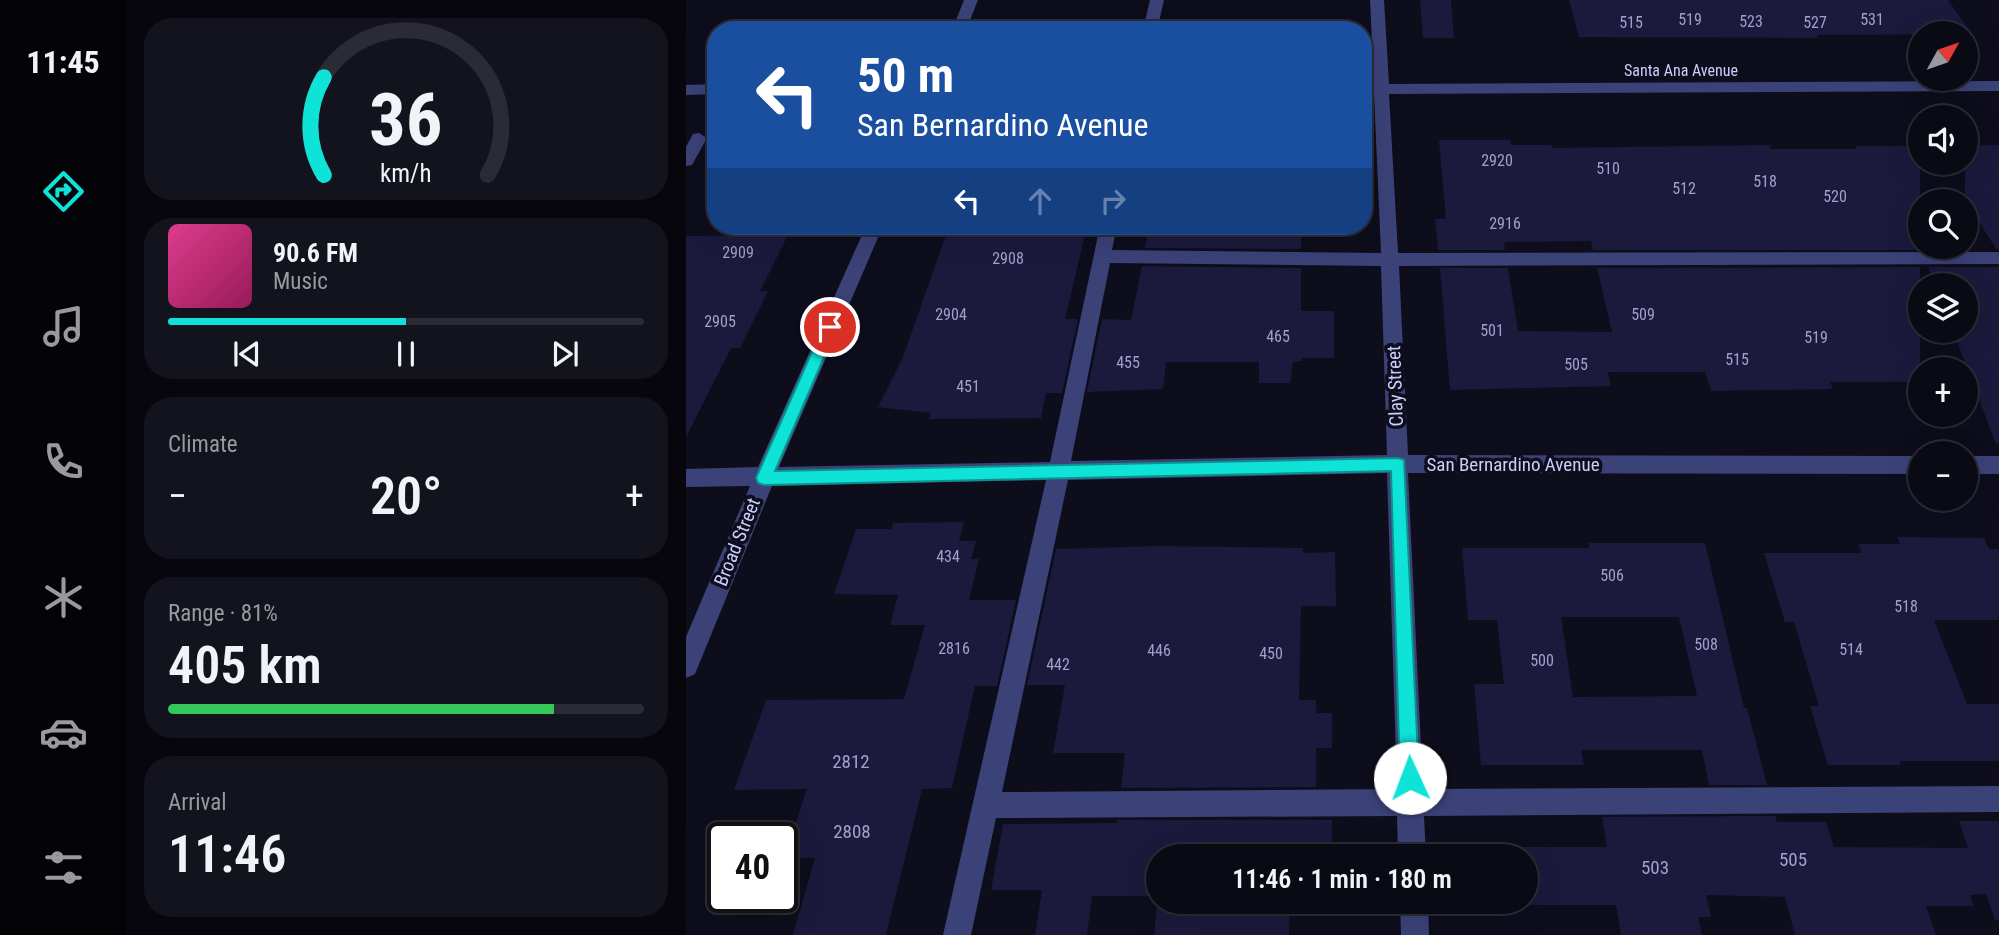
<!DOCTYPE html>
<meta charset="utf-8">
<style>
:root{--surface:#0a0a15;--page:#13131e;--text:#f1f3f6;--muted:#999aa0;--line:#2a2b34;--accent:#0fe3d8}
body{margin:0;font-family:"Roboto Condensed",sans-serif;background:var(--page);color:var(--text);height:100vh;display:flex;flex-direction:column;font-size:26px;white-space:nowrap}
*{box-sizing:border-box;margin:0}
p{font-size:23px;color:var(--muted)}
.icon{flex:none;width:38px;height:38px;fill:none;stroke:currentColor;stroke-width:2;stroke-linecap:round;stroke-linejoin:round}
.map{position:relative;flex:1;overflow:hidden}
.side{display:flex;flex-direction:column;gap:18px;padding:18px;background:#06060c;width:560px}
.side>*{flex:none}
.guide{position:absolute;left:21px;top:21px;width:665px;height:214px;border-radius:28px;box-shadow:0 7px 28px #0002,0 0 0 2px var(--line);background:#1a4fa0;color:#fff;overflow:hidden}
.needle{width:46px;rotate:50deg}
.tools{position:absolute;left:1222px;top:21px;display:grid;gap:14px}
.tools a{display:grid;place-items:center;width:70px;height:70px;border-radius:50%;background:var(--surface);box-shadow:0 7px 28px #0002,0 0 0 2px var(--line);font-size:35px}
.speed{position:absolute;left:21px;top:822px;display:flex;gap:14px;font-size:35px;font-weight:700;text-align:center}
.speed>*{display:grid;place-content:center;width:91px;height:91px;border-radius:50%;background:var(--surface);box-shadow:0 7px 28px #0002,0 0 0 2px var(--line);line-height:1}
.speed .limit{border:4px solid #111;border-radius:10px;background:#fff;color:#111}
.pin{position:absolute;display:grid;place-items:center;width:60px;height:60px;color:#fff;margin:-30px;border:4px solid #fff;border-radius:50%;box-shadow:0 2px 7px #0007}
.me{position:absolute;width:77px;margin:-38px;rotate:358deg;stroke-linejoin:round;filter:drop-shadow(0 0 5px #0008)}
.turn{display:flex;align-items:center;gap:24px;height:147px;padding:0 35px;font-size:32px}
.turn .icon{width:91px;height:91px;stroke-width:2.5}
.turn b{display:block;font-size:49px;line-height:60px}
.lanes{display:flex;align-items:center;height:66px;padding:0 35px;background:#0003;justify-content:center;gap:35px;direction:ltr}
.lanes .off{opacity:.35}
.big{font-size:52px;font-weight:600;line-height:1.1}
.side .card{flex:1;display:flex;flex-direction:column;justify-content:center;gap:10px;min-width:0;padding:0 24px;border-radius:28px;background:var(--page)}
.side .dial{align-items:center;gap:0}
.dial svg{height:182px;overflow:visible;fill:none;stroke:var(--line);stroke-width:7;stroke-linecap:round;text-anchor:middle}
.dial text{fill:var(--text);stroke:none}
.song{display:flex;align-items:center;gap:21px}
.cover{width:84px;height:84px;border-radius:10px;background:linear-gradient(135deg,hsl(330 70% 55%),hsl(330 70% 35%))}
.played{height:7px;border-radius:4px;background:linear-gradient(90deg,var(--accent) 50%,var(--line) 50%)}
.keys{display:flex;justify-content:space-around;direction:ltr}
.heat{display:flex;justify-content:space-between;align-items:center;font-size:38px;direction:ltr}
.charge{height:10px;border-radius:5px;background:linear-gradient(90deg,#34c759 81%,var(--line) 0)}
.trip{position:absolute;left:460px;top:844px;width:392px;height:70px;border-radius:35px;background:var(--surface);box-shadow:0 7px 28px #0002,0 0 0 2px var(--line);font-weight:600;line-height:70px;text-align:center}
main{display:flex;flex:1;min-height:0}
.tabs{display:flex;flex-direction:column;width:126px;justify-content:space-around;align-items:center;background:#040408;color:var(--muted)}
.tabs .icon{width:49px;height:49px}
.tabs .on{color:var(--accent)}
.tabs b{font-size:32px;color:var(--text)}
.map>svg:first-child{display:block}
</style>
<main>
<nav class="tabs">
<b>11:45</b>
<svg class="icon on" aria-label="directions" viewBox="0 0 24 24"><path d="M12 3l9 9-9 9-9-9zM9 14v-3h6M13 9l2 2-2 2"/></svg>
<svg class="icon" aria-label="music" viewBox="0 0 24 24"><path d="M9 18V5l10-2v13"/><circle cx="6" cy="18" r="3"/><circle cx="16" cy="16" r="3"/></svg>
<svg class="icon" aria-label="phone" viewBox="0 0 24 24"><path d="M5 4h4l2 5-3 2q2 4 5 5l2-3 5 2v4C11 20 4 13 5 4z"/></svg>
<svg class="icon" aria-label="climate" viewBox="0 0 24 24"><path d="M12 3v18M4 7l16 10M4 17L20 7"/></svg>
<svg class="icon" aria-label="car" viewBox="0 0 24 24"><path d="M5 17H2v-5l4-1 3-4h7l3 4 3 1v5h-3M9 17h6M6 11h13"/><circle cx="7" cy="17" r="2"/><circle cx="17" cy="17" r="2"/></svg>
<svg class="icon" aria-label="filters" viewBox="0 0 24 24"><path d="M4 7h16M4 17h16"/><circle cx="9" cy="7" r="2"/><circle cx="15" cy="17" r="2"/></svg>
</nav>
<section class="side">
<div class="card dial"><svg viewBox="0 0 100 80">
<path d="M14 69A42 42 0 1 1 86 69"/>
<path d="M14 69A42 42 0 0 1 14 26" stroke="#0fe3d8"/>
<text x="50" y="56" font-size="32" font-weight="700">36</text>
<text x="50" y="72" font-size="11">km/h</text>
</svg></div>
<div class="card">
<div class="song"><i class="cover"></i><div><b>90.6 FM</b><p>Music</p></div></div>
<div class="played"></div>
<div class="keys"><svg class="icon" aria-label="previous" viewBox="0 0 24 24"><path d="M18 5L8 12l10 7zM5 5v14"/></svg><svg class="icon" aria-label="pause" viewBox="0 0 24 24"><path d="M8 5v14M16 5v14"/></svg><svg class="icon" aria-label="next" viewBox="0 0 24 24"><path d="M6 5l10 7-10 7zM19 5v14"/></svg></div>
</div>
<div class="card"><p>Climate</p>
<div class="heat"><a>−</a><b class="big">20°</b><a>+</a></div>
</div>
<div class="card"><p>Range · 81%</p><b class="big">405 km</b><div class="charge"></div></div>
<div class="card"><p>Arrival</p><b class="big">11:46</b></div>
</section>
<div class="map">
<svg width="1313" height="935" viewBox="0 0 1313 935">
<rect width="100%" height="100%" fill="#0d0d1c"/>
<g fill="#1c1a3c" fill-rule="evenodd">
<path d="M734,0H765L768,38H737Z"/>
<path d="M883,0H1262L1284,31H1278L1280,34L1131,35L1132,38L893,37Z"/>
<path d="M753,140H824L825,145H865L866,148L1083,145L1085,149H1171L1170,146H1225L1234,161V250H907L905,241L818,242L819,250H752L749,219H760Z"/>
<path d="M1313,145V249H1310L1279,199V146Z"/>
<path d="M272,226H401L379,319H392L376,393H360L355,418L243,419L245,413L192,407L217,357L261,232H270Z"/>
<path d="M464,226H615V249L459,248Z"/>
<path d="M102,235L74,291H82L54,348H45L0,437V236Z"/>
<path d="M456,266L615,268V311H648V358H616V361L607,362L604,383H573V362H480L477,389L401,392L416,319L445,320Z"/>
<path d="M1234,267V382H1144L1147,389L1025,391L1019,372H922L925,386L764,390L754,268H822L832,331L926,332L911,268Z"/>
<path d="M1242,267H1313V443L1310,444L1267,331H1279V285H1250Z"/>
<path d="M278,522L273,541H290L285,559H293L283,600H330L311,686H289L266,788L236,789L200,935H107L129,858H98L121,789L48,790L80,700L218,699L239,625H204L212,595L148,594L170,529H206L207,523Z"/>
<path d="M1211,537L1298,538L1303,549H1313V620H1248L1281,704H1313V761H1214L1215,765H1142L1124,706H1133L1108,622H1099L1078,553H1176L1172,544H1214Z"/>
<path d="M903,543H1019L1058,708H1061L1081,785H1023L1016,750H895L898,765H795L788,684H818L811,620H782L776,548H903ZM875,617H993L1011,696L887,697Z"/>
<path d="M470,546L617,548V553L649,552L650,606H615L613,700H630V713H646V748H630V787L435,788L439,753H367L379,685H341L370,549Z"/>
<path d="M1089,816L1091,822H1140L1148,847L1282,848L1273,821H1313V920H1309L1300,894L1284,895L1288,906H1240L1250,935H1109L1099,897L1020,895L1025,917H1012L1016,935H935L930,905H829L828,901H840V856H823L822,847H921L916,817Z"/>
<path d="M431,820H646V856H472V901H604L603,935H468L472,896H406L401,935H349L356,890H305L317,824L431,823Z"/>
</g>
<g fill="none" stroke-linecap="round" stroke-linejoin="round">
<g fill="#3b4278" fill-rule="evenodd">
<path d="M278,0H292L280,30H266Z"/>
<path d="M464,0H478L471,30H457Z"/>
<path d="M684,0H698L703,84L1313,81V91L703,94L712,253L1313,252V264L713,266L722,455L1234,456V474L722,473L737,789L1313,786V812L738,816L740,856H712L711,816L310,818L285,935H257L360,480L86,486L9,674L0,678V637L64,486L0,487V469L72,467L180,226H197L93,467L364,462L414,226H431L426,250L695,253L688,94H677V84H688ZM424,263L695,266L701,455L385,461ZM701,473L711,789L316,792L382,480Z"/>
<path d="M30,84V94L0,95V85Z"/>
<path d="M13,133L21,138L6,165L0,166V147L7,134Z"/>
<rect x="1279" y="456" width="34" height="18"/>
<path d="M714,901H742L743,935H715Z"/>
</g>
</g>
<path fill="#0fe3d8" stroke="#0a948c" stroke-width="2" d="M144,321L151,327L89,471L712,458L718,460L733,778L731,785L724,788L717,785L714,778L705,471L78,485L72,483L70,478L137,327Z"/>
<g text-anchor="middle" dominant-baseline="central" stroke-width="7" stroke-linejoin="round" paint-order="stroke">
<g font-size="16" fill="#9fa0cc">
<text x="1004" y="19">519</text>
<text x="1186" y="19">531</text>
<text x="1065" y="21">523</text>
<text x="945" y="22">515</text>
<text x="1129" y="22">527</text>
<text x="811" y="160">2920</text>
<text x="922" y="168">510</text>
<text x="1079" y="181">518</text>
<text x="998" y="188">512</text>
<text x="1149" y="196">520</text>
<text x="819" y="223">2916</text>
<text x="52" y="252">2909</text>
<text x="322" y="258">2908</text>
<text x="265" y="314">2904</text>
<text x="957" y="314">509</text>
<text x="34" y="321">2905</text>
<text x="806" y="330">501</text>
<text x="592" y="336">465</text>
<text x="1130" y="337">519</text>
<text x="1051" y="359">515</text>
<text x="442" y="362">455</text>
<text x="890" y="364">505</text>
<text x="282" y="386">451</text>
<text x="262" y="556">434</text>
<text x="926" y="575">506</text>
<text x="1220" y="606">518</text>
<text x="1020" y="644">508</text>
<text x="268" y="648">2816</text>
<text x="1165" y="649">514</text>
<text x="473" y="650">446</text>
<text x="585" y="653">450</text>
<text x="856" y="660">500</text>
<text x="372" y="664">442</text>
</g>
<g font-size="16" fill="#cbcdfc" stroke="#0d0d1c">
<text x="995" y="70">Santa Ana Avenue</text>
</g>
<g font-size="19" fill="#cbcdfc" stroke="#0d0d1c">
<text transform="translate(709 386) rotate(-92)">Clay Street</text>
<text x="827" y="464">San Bernardino Avenue</text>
<text transform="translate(51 542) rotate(-68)">Broad Street</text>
</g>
<g font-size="19" fill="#9fa0cc">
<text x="165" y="761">2812</text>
<text x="166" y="831">2808</text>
<text x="1107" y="859">505</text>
<text x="969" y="867">503</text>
</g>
</g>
</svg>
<div class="tools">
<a><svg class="needle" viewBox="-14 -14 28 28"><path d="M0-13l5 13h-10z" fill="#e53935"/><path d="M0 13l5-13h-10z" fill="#999aa0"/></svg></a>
<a><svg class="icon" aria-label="sound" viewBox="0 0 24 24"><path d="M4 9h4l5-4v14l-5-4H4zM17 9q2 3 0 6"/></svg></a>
<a><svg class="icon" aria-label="search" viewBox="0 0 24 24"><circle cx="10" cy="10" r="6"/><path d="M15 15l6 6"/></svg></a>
<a><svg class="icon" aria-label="layers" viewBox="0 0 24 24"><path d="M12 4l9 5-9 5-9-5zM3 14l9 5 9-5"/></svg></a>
<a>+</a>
<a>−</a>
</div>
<div class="speed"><div class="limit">40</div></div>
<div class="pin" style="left:144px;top:327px;background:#d93025"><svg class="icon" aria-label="arrive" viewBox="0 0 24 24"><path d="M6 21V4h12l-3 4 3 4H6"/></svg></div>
<svg class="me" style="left:724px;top:778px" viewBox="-20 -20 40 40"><circle r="19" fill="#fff"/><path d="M0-13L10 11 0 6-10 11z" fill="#0fe3d8"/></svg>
<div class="trip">11:46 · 1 min · 180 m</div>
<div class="guide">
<div class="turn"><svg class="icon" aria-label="left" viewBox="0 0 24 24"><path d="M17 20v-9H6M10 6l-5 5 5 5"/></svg><div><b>50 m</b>San Bernardino Avenue</div></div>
<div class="lanes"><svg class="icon" aria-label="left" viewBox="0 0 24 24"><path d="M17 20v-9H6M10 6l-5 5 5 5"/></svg><svg class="icon off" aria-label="ahead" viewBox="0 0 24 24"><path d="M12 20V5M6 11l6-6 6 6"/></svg><svg class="icon off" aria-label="right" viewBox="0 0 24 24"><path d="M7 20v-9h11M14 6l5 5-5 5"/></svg></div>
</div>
</div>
</main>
